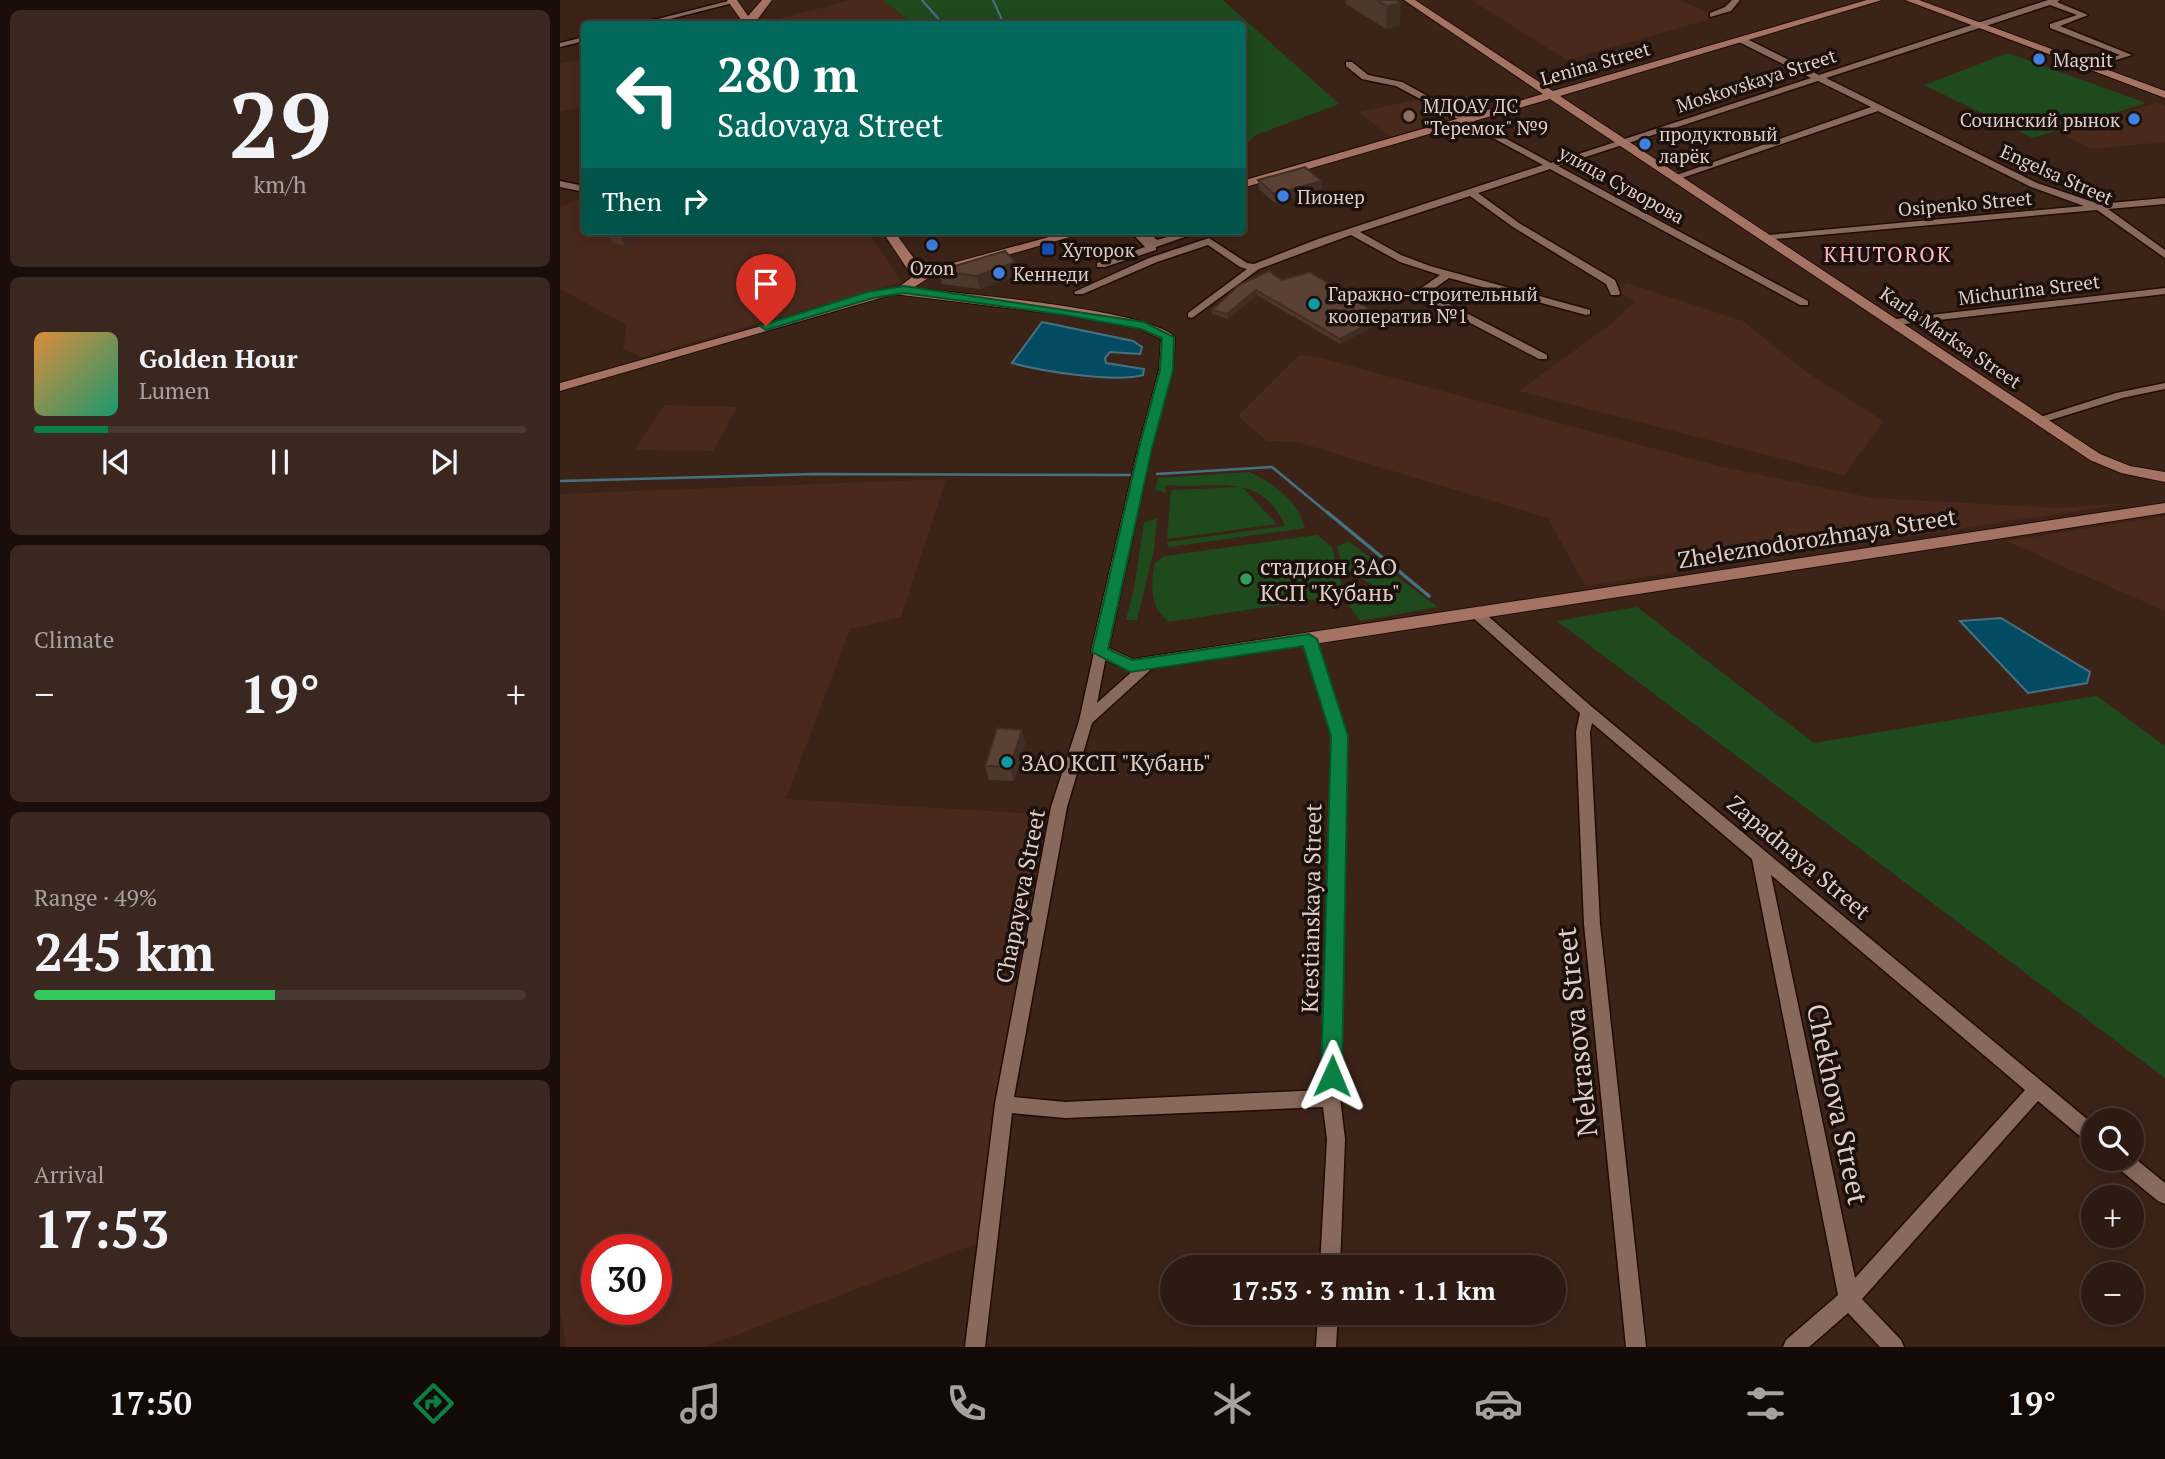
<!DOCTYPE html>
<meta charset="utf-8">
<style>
:root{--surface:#2d1a12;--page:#392720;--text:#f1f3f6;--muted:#a7a19f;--line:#483832;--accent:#0b8043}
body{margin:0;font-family:"PT Serif",serif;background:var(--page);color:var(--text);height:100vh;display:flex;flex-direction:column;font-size:26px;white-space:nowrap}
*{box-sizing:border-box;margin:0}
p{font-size:23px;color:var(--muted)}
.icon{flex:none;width:38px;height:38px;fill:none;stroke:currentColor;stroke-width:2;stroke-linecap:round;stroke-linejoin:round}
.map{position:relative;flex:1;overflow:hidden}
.sheet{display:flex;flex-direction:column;gap:10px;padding:10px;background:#190e0a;width:560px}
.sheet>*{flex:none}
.guide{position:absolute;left:21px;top:21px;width:665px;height:214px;border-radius:7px;box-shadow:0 4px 18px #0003,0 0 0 2px var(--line);background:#00695c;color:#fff;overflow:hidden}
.controls{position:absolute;left:1521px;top:1108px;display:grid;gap:14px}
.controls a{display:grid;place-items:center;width:63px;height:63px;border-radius:50%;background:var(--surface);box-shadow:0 4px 18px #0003,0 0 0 2px var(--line);font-size:35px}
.speed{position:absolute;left:21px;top:1234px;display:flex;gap:14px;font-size:35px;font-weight:700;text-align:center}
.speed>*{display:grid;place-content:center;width:91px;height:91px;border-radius:50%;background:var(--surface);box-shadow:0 4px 18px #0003,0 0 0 2px var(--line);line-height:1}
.speed .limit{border:10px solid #d22;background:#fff;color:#111}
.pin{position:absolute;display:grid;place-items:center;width:60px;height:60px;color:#fff;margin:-72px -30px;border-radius:50% 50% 50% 0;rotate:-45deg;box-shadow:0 0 7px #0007}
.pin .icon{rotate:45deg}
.me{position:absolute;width:77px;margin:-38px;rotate:1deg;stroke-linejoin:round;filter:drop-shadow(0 0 5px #0008)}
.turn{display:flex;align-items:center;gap:24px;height:147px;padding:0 21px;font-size:32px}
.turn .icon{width:91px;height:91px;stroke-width:2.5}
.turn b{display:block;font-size:49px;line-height:60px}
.then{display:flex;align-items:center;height:66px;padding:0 21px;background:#0003;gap:14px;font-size:26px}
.big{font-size:52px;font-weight:600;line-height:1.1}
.sheet .card{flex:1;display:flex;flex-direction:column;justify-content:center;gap:10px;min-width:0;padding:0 24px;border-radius:10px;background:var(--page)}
.sheet .dial{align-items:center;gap:0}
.dial b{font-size:91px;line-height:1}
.song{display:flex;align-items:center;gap:21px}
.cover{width:84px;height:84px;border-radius:10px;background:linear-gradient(135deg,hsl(30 70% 55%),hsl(160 70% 35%))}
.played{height:7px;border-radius:4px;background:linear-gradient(90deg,var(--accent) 15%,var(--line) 15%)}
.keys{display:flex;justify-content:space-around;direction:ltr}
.heat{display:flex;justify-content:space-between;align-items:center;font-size:38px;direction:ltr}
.charge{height:10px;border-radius:5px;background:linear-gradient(90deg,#34c759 49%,var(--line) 0)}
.trip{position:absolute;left:600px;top:1255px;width:406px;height:70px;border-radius:35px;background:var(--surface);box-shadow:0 4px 18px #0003,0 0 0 2px var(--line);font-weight:600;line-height:70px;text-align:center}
.tabs{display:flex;height:112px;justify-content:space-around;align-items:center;background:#120a07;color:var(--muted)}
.tabs .icon{width:49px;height:49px}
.tabs .current{color:var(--accent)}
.tabs b{font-size:32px;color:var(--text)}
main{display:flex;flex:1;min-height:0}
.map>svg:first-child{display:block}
</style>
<main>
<section class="sheet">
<div class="card dial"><b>29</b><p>km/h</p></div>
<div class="card">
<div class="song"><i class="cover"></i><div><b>Golden Hour</b><p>Lumen</p></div></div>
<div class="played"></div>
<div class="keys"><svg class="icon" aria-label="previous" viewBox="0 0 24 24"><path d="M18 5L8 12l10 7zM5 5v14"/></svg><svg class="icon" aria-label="pause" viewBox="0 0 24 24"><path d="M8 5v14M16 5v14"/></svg><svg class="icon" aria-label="next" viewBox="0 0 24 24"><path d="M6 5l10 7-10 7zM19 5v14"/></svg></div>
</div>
<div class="card"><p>Climate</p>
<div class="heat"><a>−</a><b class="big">19°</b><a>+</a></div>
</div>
<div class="card"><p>Range · 49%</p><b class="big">245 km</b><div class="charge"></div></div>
<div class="card"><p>Arrival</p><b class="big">17:53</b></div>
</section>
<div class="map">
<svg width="1605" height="1347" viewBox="0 0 1605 1347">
<rect width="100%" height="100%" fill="#3c2318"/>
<g fill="#49291c" fill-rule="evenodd">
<path d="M291,0H323L353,24L201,23Z"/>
<path d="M911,0H1121L1157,17L1007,60Z"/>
<path d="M24,59V106L0,112V64Z"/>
<path d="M860,99L902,120L834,140L799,112Z"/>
<path d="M1597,103L1605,106V142L1532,149L1498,132Z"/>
<path d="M24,198V231H308L342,282L82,357L63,349L67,325L0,289V207Z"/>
<path d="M1067,283L1183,321L1246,372L1324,421L1284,475L959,391L1051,324L1075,301L1057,291Z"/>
<path d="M739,355L758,357L1158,466L1312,498L1500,508L1570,503L1025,586L988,518L737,442L707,441L678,416Z"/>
<path d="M104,405L177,407L153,451L75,450Z"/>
<path d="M386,479L341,617L290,629L226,799L494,815L418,1243L144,1347H7L0,1312V494ZM37,1250H96V1309H37Z"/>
<path d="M1605,516V611L1446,541Z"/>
</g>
<g fill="#1f4a1e">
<path d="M323,0H663L779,104L696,135L683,147L682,24H353Z"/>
<path d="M1448,53L1586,103L1473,138L1364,85Z"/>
<path d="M689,472C715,484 737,500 745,528L609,547L607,542L725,526C701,469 655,490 605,485L606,493L595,490L598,478Z"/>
<path d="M682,487L717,524L607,539L611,490Z"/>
<path d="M597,518L594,549L577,620H566L574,588L584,523Z"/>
<path d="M757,535L772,547L782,588L777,596L609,622C590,609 590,584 595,563L605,556Z"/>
<path d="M788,541L878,607L800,621L787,603L815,586L783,568L777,547Z"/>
<path d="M1077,607L1254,743L1537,696L1605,746V1078L997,621Z"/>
</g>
<g fill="#034b63" stroke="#457281" stroke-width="2">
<path d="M482,322L573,341L582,347L580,354L550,352L545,358L546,363L584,369L583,375C556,383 480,371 452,363Z"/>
<path d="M1441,618L1530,672L1527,683L1468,693L1400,621Z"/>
</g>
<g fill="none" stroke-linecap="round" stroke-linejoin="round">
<g stroke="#457281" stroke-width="2">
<path d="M362,0L383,24"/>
<path d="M433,0L444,24"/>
</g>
<g stroke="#457281" stroke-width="2.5">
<path d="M597,474L712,467L769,514"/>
<path d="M0,481L254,474L572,475"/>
</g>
<path stroke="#457281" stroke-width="3.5" d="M767,512L869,596"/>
<defs>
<g id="street">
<path d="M172,0L177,2L90,24H78Z"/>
<path d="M1172,0H1180L1171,11L1150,17V13L1165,7Z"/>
<path d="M1488,0H1500L1497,2L1528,15L1500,26L1572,55L1527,69V65L1560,55L1490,28V24L1517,15L1490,5L1266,78L1477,183L1539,204L1605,198V204L1548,209L1605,250V258L1537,210L1204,240V236L1208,235L1524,206L1471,187L1318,111L1119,179L1111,177L1311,107L1258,81L998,166L1248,301V305H1240L990,169L918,193L959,223L1055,280L1060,293L1059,295H1051L1046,284L953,227L910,196L800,232L841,255L870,266L1030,310V314L1026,315L889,278L868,293L987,355V359H979L857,295V291L880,275L840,262L791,235L699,269L632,318L628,317V313L687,269L680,267L648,245L597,262L523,294H515L514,292L589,258L649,238L687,263L694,264L758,239L983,165L836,86L802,79L786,66V62H792L808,75L842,82L991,163L1251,78L1179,42V38H1185L1259,75Z"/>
<path d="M24,37V41L0,47V43Z"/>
<path d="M0,181L24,186V192L0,187Z"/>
<path d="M570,231L591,234L597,240L627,231H642L596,247V250L545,267H537V263L585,247Z"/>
<path d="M1605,288V294L1336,325L1331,322L1336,319Z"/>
<path d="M1605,383V389L1562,398L1481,423L1475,420L1477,418L1556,393Z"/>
<path d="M916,608L921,610L1032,707L1533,1124V1145L1527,1142L1478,1101L1302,1299L1341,1340L1344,1347H1320L1288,1313L1249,1347H1223L1226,1340L1278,1295L1192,859L1032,723L1030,732L1040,924L1086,1347H1066L1024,924L1016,732L1020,713L911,616L909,613L911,610ZM1211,875L1465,1090L1295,1278Z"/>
<path d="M749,634L756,639L786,736L780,1098L785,1139L780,1267H760L767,1139L763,1107L505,1118L452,1113L425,1347H405L435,1104L491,807L519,721L535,648H545L547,651L537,703L586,659H596L598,663L532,723L507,807L454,1097L505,1102L762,1090L772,736L742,639Z"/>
<path d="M1572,1156L1605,1183V1204L1598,1201L1553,1164L1551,1158H1572Z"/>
<path d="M758,1312H778L776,1347H756Z"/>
</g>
<g id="secondary">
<path d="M167,0H177L188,16L202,0H212L194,24H184Z"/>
<path d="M844,0H855L993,91L1307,0H1322L1000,96L1540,454L1570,466L1605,472V482L1561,473L1530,460L990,99L682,188V181L983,94Z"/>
<path d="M1345,0H1359L1605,91V98Z"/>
<path d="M322,231H334L358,264L367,270L511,231H531L370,277L353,288C401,294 587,309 615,337L613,370L592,448L549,648L573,659L1605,503V513L571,672L534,655L531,651L578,448L599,370L601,339L580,329L505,315L334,294L0,391V383L339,287L356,274L348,270Z"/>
</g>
</defs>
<use href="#street" stroke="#220b03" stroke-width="3"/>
<use href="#secondary" stroke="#220b03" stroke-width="2"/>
<use href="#street" fill="#886a5d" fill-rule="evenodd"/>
<use href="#secondary" fill="#a47364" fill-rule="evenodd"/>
</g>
<g fill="#4e372d">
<path d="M786,0H836L840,26L826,29L786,4Z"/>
<path d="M698,180L762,189L715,203L699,189Z"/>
<path d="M48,231H89L65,246L53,243Z"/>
<path d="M378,271L458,275L420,289L382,284Z"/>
<path d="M722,280L822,322L780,344L697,295L668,319L652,314V310Z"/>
<path d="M462,730L465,744L454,781L429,780L425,766Z"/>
</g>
<g fill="#402d24">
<path d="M841,3L840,26L826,29L827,6Z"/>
<path d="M762,181V189L715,203L714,194Z"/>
<path d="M63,231H89L65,246L60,233Z"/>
<path d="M455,262L458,275L420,289L417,276Z"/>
<path d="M696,290L697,295L668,319L667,314Z"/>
<path d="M822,317V322L780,344V339Z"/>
<path d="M462,730L465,744L454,781L450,767Z"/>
</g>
<g fill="#5b4034" stroke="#402d24" stroke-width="2">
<path d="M817,0H836L841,3L827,6Z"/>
<path d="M745,167L762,181L714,194L698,180Z"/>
<path d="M445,251L455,262L417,276L378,271Z"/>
<path d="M709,271L722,280L750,272L822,317L780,339L696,290L667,314L652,310L679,285Z"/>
<path d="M437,728L462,730L450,767L425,766Z"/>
</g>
<path fill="#0b8043" stroke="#07532c" stroke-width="2" d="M344,286L584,322L614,337L613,370L592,448L548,649L572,660L749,634L757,639L788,736L782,1076L779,1082L772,1085L764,1082L761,1076L771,736L743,646L570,672L532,652L579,448L600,370L602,338L581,329L505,315L344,293L313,298L206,330L200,326L307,292Z"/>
<g fill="#3f7fe0" stroke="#1b100b" stroke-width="2.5">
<circle cx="1479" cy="59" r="7"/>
<circle cx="1574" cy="119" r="7"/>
<circle cx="1085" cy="144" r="7"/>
<circle cx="723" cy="196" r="7"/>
<circle cx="372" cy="245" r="7"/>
<circle cx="439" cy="273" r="7"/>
</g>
<circle fill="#8d6e63" stroke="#1b100b" stroke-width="2.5" cx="849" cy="116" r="7"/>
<rect fill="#1a4fb4" stroke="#1b100b" stroke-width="2.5" x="481" y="242" width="14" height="14" rx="3.5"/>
<g fill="#0f9aa8" stroke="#1b100b" stroke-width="2.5">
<circle cx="754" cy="304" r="7"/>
<circle cx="447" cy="762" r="7"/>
</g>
<circle fill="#2e9e5b" stroke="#1b100b" stroke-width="2.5" cx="686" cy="579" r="7"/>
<g text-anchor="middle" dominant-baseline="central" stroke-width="7" stroke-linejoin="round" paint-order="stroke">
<g font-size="19" fill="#dfcec7" stroke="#1b100b" text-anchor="start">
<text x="1493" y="59">Magnit</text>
<text x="863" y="105">МДОАУ ДС<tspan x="863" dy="22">"Теремок" №9</tspan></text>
<text x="1560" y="119" text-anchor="end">Сочинский рынок</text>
<text x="1099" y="133">продуктовый<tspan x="1099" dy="22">ларёк</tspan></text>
<text x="737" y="196">Пионер</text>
<text x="502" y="249">Хуторок</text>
<text x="372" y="267" text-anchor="middle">Ozon</text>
<text x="453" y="273">Кеннеди</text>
<text x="768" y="293">Гаражно-строительный<tspan x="768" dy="22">кооператив №1</tspan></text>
</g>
<g font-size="19" fill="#dfcec7" stroke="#1b100b">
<text transform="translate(1035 63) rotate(-16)">Lenina Street</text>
<text transform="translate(1196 80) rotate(-18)">Moskovskaya Street</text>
<text transform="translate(1497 174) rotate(24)">Engelsa Street</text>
<text transform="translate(1062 184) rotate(29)">улица Суворова</text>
<text transform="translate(1405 203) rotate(-5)">Osipenko Street</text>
<text transform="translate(1469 289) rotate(-7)">Michurina Street</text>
<text transform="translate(1391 337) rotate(34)">Karla Marksa Street</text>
</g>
<g font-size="21" letter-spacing="2" fill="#fdb9c6" stroke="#1b100b">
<text x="1328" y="254">KHUTOROK</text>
</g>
<g font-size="23" fill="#dfcec7" stroke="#1b100b">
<text transform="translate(1257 538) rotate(-9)">Zheleznodorozhnaya Street</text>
<text transform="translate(1239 857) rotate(40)">Zapadnaya Street</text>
<text transform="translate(460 896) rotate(-79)">Chapayeva Street</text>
<text transform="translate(751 908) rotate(-89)">Krestianskaya Street</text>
</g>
<g font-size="23" fill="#dfcec7" stroke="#1b100b" text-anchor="start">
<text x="700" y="566">стадион ЗАО<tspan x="700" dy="26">КСП "Кубань"</tspan></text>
<text x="461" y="762">ЗАО КСП "Кубань"</text>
</g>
<g font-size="28" fill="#dfcec7" stroke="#1b100b">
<text transform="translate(1016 1032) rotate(-96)">Nekrasova Street</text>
<text transform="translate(1278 1104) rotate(78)">Chekhova Street</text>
</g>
</g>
</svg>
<div class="controls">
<a><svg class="icon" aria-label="search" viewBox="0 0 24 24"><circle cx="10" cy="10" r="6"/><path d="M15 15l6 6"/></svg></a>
<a>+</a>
<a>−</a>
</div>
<div class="speed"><div class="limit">30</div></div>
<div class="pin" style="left:206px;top:326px;background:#d93025"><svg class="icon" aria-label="arrive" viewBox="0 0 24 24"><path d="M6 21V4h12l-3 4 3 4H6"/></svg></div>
<svg class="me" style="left:772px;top:1076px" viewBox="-20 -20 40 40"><path d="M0-17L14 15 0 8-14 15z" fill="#0b8043" stroke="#fff" stroke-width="4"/></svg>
<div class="trip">17:53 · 3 min · 1.1 km</div>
<div class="guide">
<div class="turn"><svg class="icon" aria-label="left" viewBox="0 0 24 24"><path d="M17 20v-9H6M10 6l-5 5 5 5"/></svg><div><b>280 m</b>Sadovaya Street</div></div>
<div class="then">Then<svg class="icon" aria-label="right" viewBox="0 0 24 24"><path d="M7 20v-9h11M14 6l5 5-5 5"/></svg></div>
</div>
</div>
</main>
<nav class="tabs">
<b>17:50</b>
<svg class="icon current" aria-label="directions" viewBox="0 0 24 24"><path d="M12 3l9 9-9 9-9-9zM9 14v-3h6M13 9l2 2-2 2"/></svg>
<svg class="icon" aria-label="music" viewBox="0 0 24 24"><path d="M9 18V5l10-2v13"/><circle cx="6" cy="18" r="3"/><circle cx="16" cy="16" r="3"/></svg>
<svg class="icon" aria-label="phone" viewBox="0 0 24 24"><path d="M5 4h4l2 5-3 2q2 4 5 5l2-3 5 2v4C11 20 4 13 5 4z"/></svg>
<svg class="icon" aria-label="climate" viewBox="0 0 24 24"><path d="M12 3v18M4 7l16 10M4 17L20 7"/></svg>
<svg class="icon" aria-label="car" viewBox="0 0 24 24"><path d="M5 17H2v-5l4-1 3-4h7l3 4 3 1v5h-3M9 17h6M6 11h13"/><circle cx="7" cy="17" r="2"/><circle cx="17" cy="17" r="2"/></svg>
<svg class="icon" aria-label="filters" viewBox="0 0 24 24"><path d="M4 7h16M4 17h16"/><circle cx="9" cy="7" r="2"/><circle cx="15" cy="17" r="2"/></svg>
<b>19°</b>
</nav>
